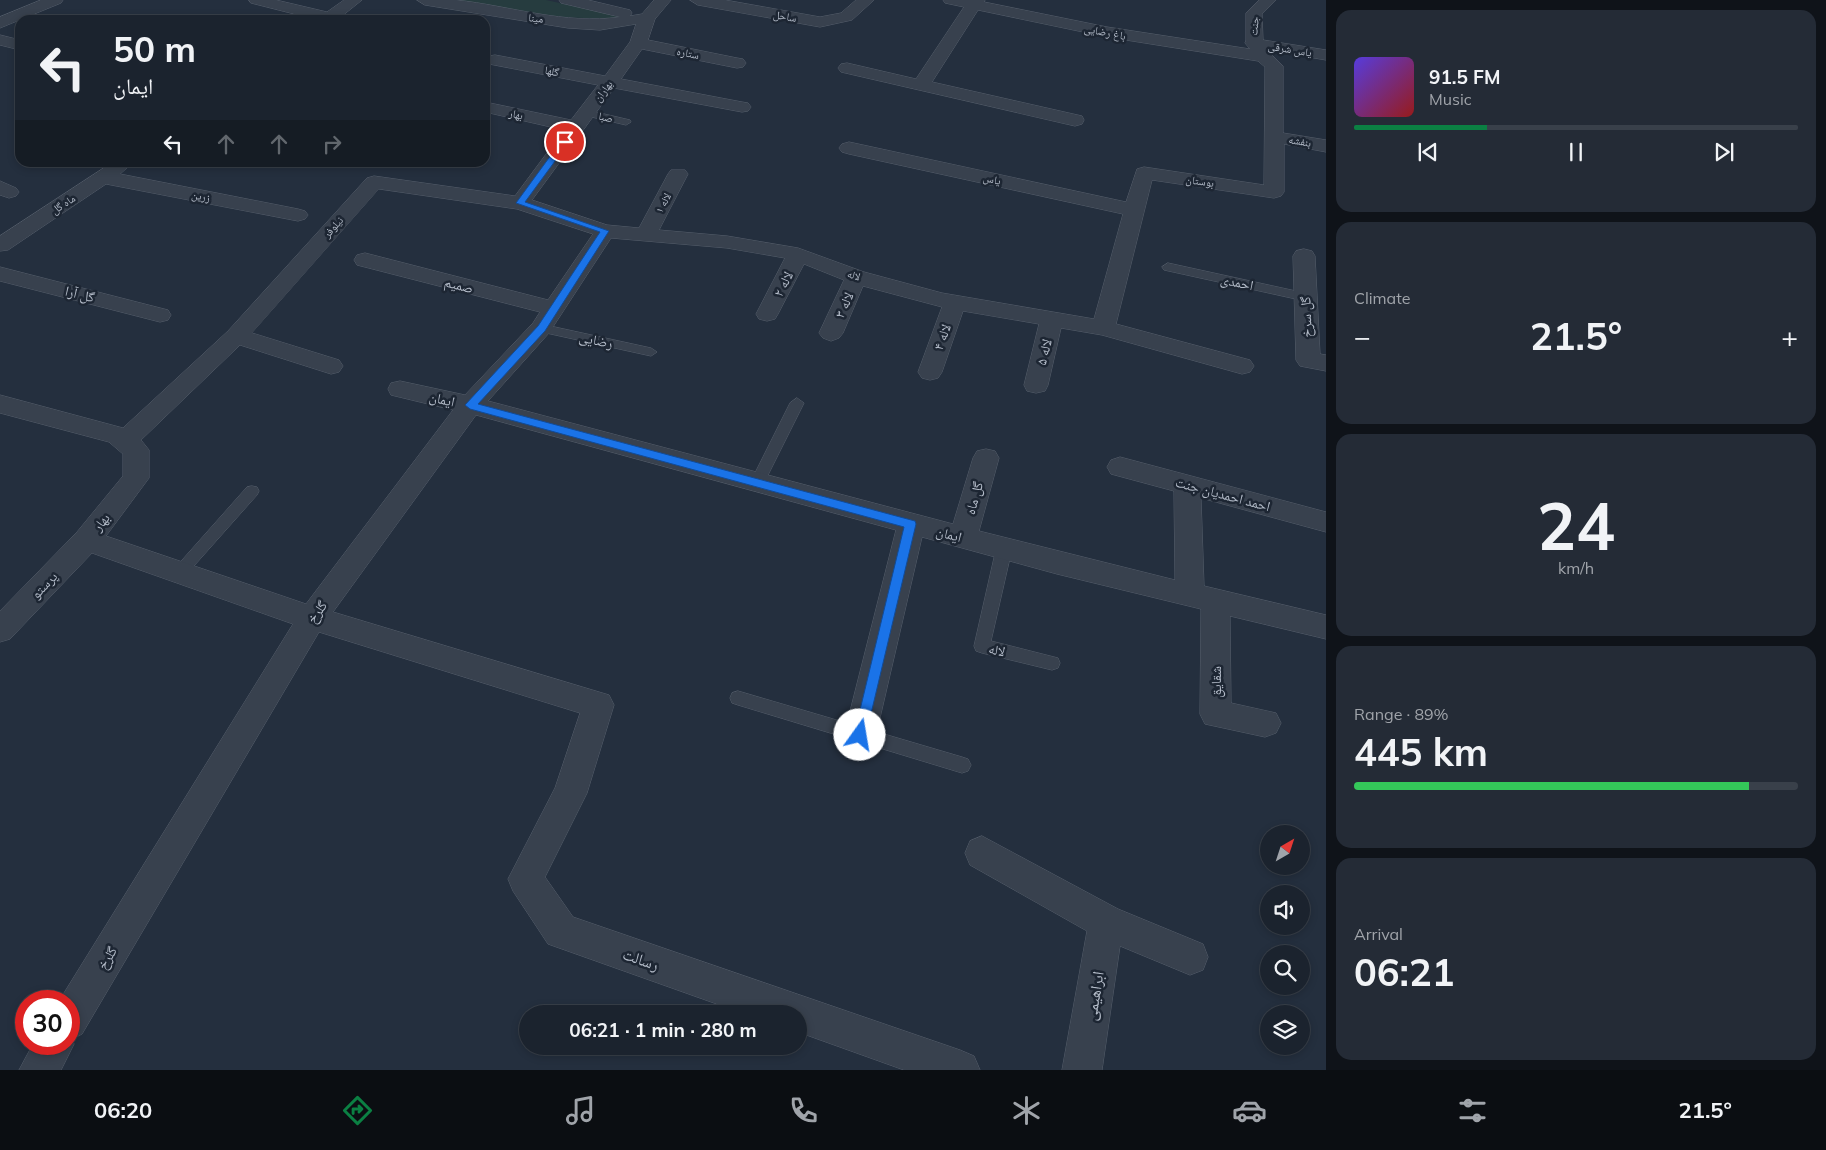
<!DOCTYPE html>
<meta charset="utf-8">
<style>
:root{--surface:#1b232e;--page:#242b36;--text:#f1f3f6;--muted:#a0a4aa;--line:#39404a;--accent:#0b8043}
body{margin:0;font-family:Mulish,"Noto Naskh Arabic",sans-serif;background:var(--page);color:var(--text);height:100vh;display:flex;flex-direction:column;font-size:19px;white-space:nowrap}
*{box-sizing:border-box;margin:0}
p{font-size:16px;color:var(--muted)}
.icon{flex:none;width:28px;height:28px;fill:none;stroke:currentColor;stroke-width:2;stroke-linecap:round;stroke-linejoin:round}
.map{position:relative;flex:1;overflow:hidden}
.side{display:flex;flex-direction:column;gap:10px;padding:10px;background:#0f1319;width:500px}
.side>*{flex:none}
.top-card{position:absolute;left:15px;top:15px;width:475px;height:152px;border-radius:15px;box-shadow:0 2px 8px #0003,0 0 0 1px var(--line);background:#1b232e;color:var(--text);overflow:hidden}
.needle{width:32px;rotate:39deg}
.tools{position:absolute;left:1260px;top:825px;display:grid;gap:10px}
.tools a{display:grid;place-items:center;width:50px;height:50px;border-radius:50%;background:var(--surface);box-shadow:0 2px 8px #0003,0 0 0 1px var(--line);font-size:25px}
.speed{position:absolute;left:15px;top:990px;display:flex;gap:10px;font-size:25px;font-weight:700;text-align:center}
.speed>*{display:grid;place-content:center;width:65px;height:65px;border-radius:50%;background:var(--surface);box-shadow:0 2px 8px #0003,0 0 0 1px var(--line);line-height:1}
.speed .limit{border:8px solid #d22;background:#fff;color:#111}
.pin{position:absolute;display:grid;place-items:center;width:42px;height:42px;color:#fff;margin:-21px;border:2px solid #fff;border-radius:50%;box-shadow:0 1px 5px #0007}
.me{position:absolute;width:55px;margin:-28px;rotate:13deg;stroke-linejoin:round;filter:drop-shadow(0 0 4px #0008)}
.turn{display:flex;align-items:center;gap:18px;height:105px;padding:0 15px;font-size:22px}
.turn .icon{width:65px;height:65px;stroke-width:2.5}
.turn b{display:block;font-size:35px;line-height:42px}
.lanes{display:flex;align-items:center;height:48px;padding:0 15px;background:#0003;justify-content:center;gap:25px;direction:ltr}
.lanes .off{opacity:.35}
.big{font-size:38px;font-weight:700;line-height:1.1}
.side .tile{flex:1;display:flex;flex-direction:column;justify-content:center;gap:8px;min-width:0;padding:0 18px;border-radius:15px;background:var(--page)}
.side .dial{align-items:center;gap:0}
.dial b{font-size:65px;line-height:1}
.song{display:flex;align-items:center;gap:15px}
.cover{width:60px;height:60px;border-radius:8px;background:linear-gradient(135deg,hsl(250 70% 55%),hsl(0 70% 35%))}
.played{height:5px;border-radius:2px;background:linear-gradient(90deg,var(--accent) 30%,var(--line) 30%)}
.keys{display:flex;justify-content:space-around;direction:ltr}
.heat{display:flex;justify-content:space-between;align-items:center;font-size:28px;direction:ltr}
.charge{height:8px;border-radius:4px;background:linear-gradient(90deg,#34c759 89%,var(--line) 0)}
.trip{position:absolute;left:519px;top:1005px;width:288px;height:50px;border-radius:25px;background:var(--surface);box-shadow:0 2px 8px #0003,0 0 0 1px var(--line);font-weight:700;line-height:50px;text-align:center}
.tab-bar{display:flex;height:80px;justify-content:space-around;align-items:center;background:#0b0e12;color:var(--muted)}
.tab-bar .icon{width:35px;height:35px}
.tab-bar .current{color:var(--accent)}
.tab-bar b{font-size:22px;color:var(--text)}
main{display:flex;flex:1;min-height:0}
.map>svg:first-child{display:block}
</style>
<main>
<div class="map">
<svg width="1326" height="1070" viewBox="0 0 1326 1070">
<rect width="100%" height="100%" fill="#242f3e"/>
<path fill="#263c3f" d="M446,0H546L624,17C562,22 507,10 446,0Z"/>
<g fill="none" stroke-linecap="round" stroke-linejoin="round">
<defs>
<g id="service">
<path d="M587,110L630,120L631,122L626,125L583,115V111Z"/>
<path d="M1168,263L1305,293L1311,297L1305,301L1164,270L1162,267Z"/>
<path d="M541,324L651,348L657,352L651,356L537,331L535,328L537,325Z"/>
<path d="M797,398L804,403L762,487H752L750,483L790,403Z"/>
<path d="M252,486L257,487L259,491L257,495L185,576L180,578L175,576L172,572L175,568L247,487Z"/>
<path d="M1004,543L1009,545L1012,549L991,641L1058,658L1060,663L1058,668L1052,670L982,653L976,651L974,646L996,549L999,545Z"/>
<path d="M738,691L962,757L968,759L971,765L968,771L962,773L738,705L732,703L730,698L732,693Z"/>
</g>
<g id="minor">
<path d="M41,0H63L61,3L0,28V17Z"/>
<path d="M249,0H276L327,12L344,0H362L337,20H318L251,3Z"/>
<path d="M417,0C430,0 443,0 456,0C511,6 565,25 620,17L561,3L559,0H588L630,10L632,13L630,16L642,14L654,0H671L655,19L648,40L737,58L743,59L746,63L743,67L737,68L642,49L621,79L742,102L748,103L751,107L748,111L742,112L614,88L532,200L607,225L639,228L668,174L671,170H685L688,174L659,230L727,236L798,248L864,272L942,293L1094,319L1123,214L849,154L842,152L839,148L842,144L849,142L1126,202L1137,169L1144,167L1264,185L1265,67L1258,61L1107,37L978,10L932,82L1082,116L1084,120L1082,124L1075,126L841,72L838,68L841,64L847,63L916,79L964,7L945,3L943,0H985L984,2L1107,27L1250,49L1245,43L1246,40V13L1259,0H1276L1262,14L1263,40L1326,50V60L1267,50L1283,66V133L1326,140V152L1284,144V192L1281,196L1274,198L1152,180L1116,324L1250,360L1254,366L1250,372L1242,374L1102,335L1061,328L1048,385L1045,391L1036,393L1027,391L1024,385L1039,324L963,311L942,372L938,378L930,380L922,378L918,372L942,307L863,286L843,333L839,338L831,341L823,338L819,333L844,280L804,264L778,314L775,319L767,321L759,319L756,314L785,258L727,248L611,238L549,333L488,401L953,524L973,458L977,451L986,449L995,451L999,458L979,531L1175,580L1174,491L1111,474L1107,467L1111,460L1120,457L1326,512V532L1201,498L1204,586L1326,615V639L1230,616L1231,703L1276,713L1281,723L1276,733L1265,737L1205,724L1200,714L1201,609L1057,574L922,537L876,735L871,745L860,749L849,745L844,735L896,530L476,415L333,612L609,695L614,705L587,793L545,877L573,917L960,1050L974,1056L980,1070H904L798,1032V1014H745L548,944L513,891L508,879L555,788L580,713L319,632L82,1034L72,1039L74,1044L61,1070H19L33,1044H69V1001H59L293,624L92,553L10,639L0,642V611L77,532L123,476V454L109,442L0,413V395L123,428L228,331L367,178L374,176L515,196L564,130L485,112V102L571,120L598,85L489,64L486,60L489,56L495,55L605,76L630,42L636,24L600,30L568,28L425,5ZM379,189L517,209L593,234L548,300L365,253L357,255L354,260L357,265L540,312L533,323L465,395L400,381L391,383L388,389L391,395L453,410L306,604L106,536L149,478V450L141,440L240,345L331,374L339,372L343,366L339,360L252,333Z"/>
<path d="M690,0H725L820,17L841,13L856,0H874L852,20L820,27L698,5Z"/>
<path d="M0,35L20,40V50L0,45Z"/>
<path d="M113,162L125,163L128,167L120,174L298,209L305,211L308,215L305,219L298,221L106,184L8,250L0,251V236Z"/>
<path d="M0,181L16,188L19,192L16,196L9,198L0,195Z"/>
<path d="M1304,249L1312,251L1315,256L1320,354L1326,355V371L1300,366L1296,360L1293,256L1296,251Z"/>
<path d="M0,267L168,310L171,315L168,320L160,322L0,281Z"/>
<path d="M982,836L1118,909L1203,944L1208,957L1203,970L1190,975L1120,946L1102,1070H1062L1087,931L970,865L965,853L970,841Z"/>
</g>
</defs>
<use href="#service" stroke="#565f6c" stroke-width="1"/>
<use href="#minor" stroke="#565f6c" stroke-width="1"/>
<use href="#service" fill="#38414e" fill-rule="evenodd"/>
<use href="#minor" fill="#38414e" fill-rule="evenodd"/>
</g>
<path fill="#1a73e8" stroke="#114b97" d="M562,140L569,142L525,202L609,231L545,331L478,404L915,521L916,524L865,739H855L854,735L904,527L470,409L465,405L538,326L600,232L516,203Z"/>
<g text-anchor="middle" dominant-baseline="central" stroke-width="5" stroke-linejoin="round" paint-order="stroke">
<g font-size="11" fill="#b4bcc9" stroke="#1d2633">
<text transform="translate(785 16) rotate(10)">ساحل</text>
<text transform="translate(536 18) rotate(7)">مینا</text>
<text transform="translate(1254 26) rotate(-86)">جنت</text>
<text transform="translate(1105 32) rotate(11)">باغ رضایی</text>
<text transform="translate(1290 49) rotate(9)">یاس شرقی</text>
<text transform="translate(688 53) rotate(11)">ستاره</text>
<text transform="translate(552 71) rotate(11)">گلها</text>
<text transform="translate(603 91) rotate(-53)">بهاران</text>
<text transform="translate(516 114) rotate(12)">بهار</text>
<text transform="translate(606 117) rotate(12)">صبا</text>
<text transform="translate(1300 141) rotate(10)">بنفشه</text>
<text transform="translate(992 179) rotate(12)">یاس</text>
<text transform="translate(1200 181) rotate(8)">بوستان</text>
<text transform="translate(201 196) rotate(11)">زرین</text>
<text transform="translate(663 203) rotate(-62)">لاله ۱</text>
<text transform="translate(63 204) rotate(-33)">ماه گل</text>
<text transform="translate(333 227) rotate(-48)">نیلوفر</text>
<text transform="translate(854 275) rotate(19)">لاله</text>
</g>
<g font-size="14" fill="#b4bcc9" stroke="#1d2633">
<text transform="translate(1237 282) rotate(12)">احمدی</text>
<text transform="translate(783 284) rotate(-63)">لاله ۲</text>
<text transform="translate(459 285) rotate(14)">صمیم</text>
<text transform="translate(80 294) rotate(14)">گل آرا</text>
<text transform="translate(844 305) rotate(-66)">لاله ۳</text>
<text transform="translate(1306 317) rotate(-92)">گل سرخ</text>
<text transform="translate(942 337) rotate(-70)">لاله ۴</text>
<text transform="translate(596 340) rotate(12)">رضایی</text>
<text transform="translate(1044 352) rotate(-76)">لاله ۵</text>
<text transform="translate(442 399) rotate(13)">ایمان</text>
<text transform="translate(1223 494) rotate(15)">احمد احمدیان جنت</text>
<text transform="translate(974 498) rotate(-74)">گل ماه</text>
<text transform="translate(101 522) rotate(-52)">بهار</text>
<text transform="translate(949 534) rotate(15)">ایمان</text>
<text transform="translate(44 585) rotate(-46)">پرستو</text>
<text transform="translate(317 612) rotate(-55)">گلرخ</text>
<text transform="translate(997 650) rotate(13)">لاله</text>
<text transform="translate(1216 682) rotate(-90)">شقایق</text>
<text transform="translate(107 958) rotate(-59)">گلرخ</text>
</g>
<g font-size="16" fill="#b4bcc9" stroke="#1d2633">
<text transform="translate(641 959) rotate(19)">رسالت</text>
<text transform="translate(1094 996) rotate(-81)">ابراهیمی</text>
</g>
</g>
</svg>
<div class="tools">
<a><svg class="needle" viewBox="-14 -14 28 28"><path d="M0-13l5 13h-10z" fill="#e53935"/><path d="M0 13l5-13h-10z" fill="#a0a4aa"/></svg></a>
<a><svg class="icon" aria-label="sound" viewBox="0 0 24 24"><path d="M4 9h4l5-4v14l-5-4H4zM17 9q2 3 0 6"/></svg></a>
<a><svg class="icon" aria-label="search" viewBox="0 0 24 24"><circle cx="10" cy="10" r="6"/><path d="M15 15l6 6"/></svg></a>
<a><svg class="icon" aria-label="layers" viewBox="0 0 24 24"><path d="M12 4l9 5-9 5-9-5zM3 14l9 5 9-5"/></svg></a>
</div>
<div class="speed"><div class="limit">30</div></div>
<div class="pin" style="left:565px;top:142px;background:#d93025"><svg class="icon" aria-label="arrive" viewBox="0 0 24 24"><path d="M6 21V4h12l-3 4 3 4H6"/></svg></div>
<svg class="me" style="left:860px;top:735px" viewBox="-20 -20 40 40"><circle r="19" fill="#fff"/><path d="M0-13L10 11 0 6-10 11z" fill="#1a73e8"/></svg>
<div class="trip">06:21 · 1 min · 280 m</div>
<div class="top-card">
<div class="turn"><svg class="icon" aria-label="left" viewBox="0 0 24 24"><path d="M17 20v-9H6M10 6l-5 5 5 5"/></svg><div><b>50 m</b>ایمان</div></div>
<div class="lanes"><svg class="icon" aria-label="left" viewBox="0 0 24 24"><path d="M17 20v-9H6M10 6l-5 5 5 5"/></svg><svg class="icon off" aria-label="ahead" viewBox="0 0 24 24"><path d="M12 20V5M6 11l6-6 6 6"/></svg><svg class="icon off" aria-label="ahead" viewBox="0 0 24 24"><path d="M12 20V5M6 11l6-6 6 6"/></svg><svg class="icon off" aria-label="right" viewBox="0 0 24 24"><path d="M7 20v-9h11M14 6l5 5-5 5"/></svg></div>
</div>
</div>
<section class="side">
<div class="tile">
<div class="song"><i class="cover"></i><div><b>91.5 FM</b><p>Music</p></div></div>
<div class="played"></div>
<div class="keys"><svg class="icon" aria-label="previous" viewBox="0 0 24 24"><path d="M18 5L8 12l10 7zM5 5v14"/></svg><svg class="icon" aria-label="pause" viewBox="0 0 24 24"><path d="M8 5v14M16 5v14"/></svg><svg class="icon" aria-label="next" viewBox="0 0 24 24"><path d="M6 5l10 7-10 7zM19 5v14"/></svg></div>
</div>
<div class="tile"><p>Climate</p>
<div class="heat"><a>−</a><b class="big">21.5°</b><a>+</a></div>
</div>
<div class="tile dial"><b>24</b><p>km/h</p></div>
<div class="tile"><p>Range · 89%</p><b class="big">445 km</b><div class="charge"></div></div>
<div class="tile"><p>Arrival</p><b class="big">06:21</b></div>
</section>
</main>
<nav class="tab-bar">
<b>06:20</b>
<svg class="icon current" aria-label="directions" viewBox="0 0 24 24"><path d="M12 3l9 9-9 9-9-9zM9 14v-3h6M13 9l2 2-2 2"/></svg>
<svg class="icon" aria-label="music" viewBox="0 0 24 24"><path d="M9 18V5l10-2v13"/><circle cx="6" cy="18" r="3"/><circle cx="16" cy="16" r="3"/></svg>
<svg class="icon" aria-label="phone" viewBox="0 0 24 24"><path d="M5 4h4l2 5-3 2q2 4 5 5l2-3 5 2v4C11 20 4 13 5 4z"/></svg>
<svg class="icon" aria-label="climate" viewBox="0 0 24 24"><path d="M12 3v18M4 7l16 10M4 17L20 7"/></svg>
<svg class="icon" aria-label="car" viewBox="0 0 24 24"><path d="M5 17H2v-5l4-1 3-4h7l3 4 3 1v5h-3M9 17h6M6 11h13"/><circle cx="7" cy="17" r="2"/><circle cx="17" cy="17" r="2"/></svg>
<svg class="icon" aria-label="filters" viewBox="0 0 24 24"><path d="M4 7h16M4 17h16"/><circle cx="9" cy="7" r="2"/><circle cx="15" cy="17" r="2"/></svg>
<b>21.5°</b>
</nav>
